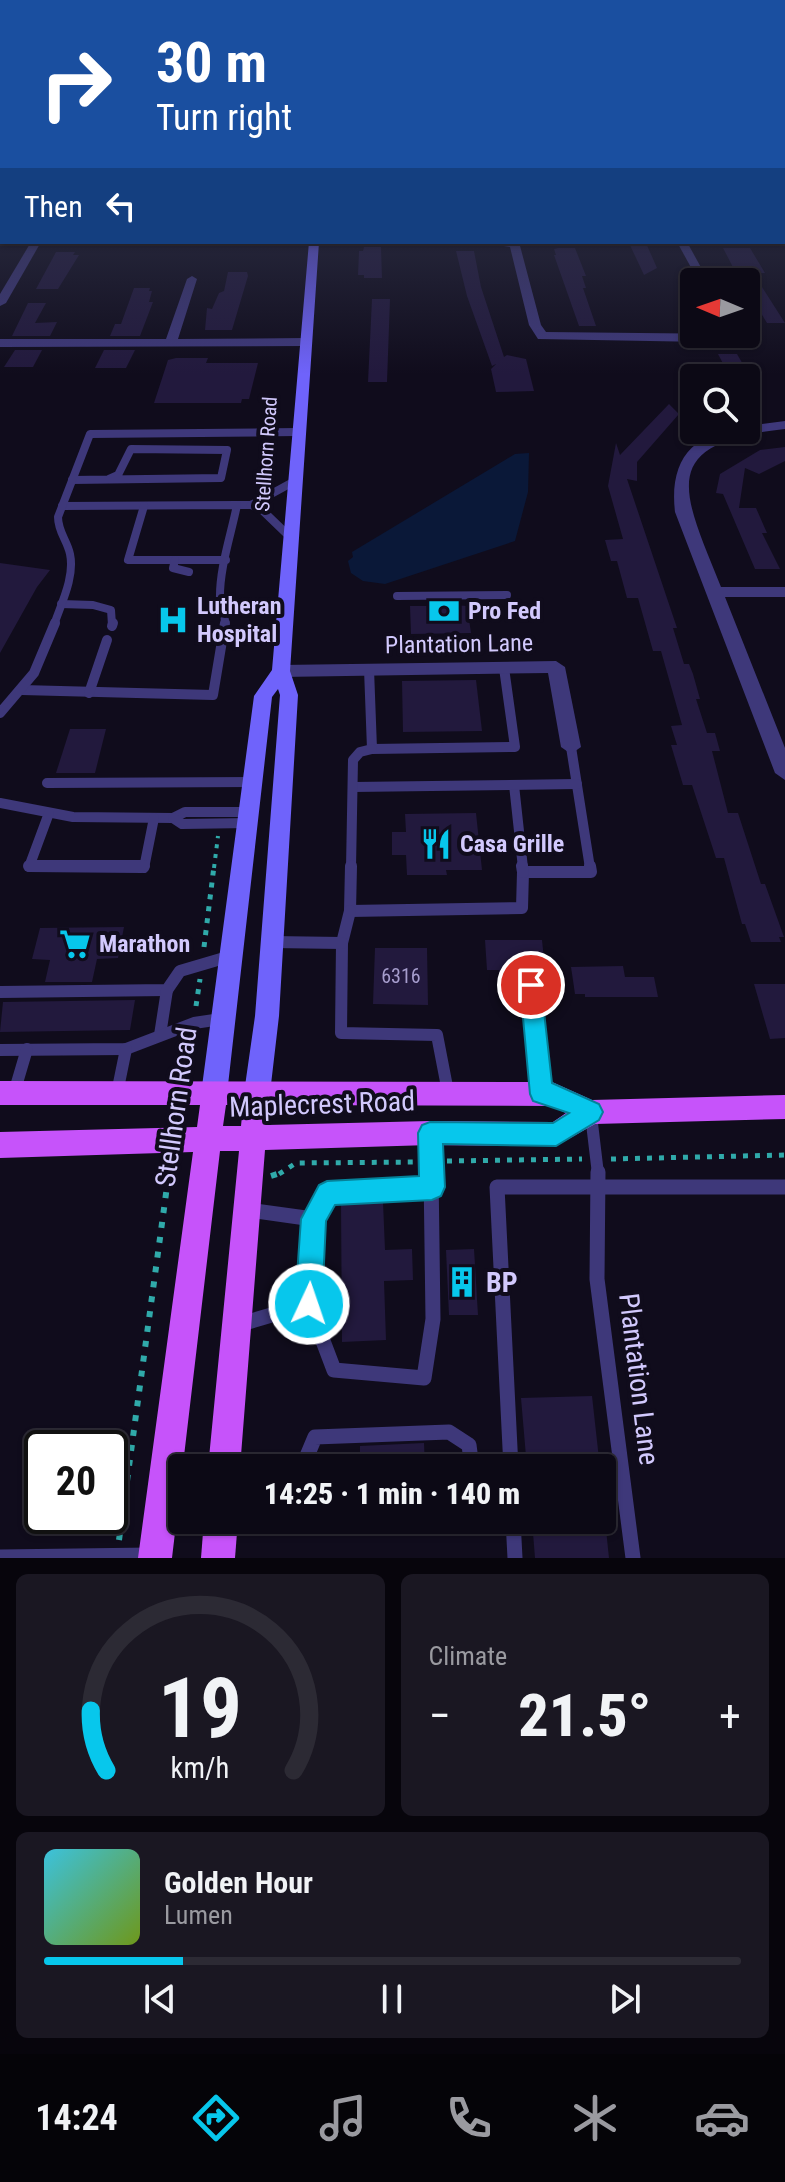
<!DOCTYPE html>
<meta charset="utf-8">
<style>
:root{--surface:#0c0915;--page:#1a1722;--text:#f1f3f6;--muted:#9a9aa0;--line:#2c2a34;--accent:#07c7ec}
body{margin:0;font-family:"Roboto Condensed",sans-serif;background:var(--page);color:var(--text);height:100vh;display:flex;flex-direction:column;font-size:30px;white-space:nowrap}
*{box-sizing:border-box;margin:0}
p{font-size:26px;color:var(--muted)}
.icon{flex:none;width:44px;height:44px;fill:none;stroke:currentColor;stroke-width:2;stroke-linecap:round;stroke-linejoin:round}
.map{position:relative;height:1558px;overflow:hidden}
.details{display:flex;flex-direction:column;gap:16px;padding:16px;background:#07050c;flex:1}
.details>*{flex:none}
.guide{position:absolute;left:0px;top:0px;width:786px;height:244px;box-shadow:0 2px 6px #0004,0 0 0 2px var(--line);background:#1a4fa0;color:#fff;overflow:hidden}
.needle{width:52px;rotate:272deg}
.buttons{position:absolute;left:680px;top:268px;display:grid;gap:16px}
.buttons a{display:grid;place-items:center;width:80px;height:80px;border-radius:8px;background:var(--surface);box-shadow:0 2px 6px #0004,0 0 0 2px var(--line);font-size:40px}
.speed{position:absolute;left:24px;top:1430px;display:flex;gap:16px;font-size:40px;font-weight:700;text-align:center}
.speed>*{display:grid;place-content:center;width:104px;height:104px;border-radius:50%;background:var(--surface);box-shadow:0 2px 6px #0004,0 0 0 2px var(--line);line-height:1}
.speed .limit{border:4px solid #111;border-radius:12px;background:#fff;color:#111}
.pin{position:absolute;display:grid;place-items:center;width:68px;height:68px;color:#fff;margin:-34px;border:4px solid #fff;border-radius:50%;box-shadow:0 2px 8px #0007}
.me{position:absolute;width:88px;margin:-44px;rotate:3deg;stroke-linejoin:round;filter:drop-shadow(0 0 6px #0008)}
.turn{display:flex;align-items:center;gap:28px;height:168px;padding:0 24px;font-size:36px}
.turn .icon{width:104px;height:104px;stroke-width:2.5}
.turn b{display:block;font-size:56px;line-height:68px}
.then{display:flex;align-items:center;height:76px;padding:0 24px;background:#0003;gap:16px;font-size:30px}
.big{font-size:60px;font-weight:800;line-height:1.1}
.details .card{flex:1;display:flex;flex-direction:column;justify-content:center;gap:12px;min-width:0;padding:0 28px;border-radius:12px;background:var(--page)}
.details .dial{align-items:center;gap:0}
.dial svg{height:208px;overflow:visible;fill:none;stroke:var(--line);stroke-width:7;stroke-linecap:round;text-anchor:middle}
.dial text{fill:var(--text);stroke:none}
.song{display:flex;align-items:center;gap:24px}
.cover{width:96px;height:96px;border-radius:12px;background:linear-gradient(135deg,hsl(190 70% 55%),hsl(80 70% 35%))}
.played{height:8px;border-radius:4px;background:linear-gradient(90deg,var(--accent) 20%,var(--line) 20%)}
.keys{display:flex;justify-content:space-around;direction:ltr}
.heat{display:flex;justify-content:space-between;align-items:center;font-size:44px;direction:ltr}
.details .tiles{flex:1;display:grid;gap:16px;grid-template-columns:1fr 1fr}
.card:last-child{grid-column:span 2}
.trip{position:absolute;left:168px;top:1454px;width:448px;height:80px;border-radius:8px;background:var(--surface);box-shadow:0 2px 6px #0004,0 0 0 2px var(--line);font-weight:800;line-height:80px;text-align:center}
.tabs{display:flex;height:128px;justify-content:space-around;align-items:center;background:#050408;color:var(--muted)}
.tabs .icon{width:56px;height:56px}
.tabs .active{color:var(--accent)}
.tabs b{font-size:36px;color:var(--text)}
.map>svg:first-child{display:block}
</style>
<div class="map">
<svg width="785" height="1558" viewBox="0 0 785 1558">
<rect width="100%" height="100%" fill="#100c1c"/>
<path fill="#0a1838" d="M529,453L528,492L515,541L385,584L363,581L351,573L348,561L353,557L352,552L515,454Z"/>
<g fill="#22193d">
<path d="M629,243H646L657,268L644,275Z"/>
<path d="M364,247H381L382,278H364V275H358L359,251H363Z"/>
<path d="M575,248L586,276H582L586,288H583L596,326H579L554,255H556L554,249L558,248Z"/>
<path d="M723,248H750L765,273H753L785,323H767L746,288V282L736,273Z"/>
<path d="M456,251H474L481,287L504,357L507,355L526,359L534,391L496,392L491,369L496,364L492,366L467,296Z"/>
<path d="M56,252H75L73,255H79L58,289H36Z"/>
<path d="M228,272H247L248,276L232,330H205L207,308L212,309L219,293L224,291Z"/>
<path d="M134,288H150L149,291H152L149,302H153L140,336H110L115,324H121Z"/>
<path d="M372,299H390L387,382H368Z"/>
<path d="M28,303H46L35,323L57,322L50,336H12Z"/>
<path d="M15,350H42L33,367H4Z"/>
<path d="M104,350H135L126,368H95Z"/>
<path d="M718,354H737L748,373H728Z"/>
<path d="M176,358H208L206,363H258L249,399H242L241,403H154L168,360Z"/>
<path d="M669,404L679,414L637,462V481L627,479L677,628H673L684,664H689L693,674L700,699H696L707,733H715L720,751H712L728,813H738L761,884H765L784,937H779L781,942H751L745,924H742L724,858H716L692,785H683L671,745H677L671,726L682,725L661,651H653L638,598H627L617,561H611L605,540L623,539L608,486L616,443L620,455Z"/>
<path d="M785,447V461L759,474L745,468L739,508H756L767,533H762L780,569H755L723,494L716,493L720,474L760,450Z"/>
<path d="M0,563L50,570L37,587L0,653Z"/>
<path d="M427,603L467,606L471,633L411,634L410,606H428Z"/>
<path d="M476,680L482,731L403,732L402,681Z"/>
<path d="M70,729H106L95,773H56Z"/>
<path d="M476,813L482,870H446L447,875H407L406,855H392V832H406L405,814Z"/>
<path d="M124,927L118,958L97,959L92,982H45L50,960L32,959L40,928Z"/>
<path d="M485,940H542L545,969H538L539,977H500L499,970H487Z"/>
<path d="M375,948H427L428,1005L373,1004Z"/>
<path d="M623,966L625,977H654L658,997H585V994H575L571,967Z"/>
<path d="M754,984H785V1038L770,1039Z"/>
<path d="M135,1000L130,1030L0,1032L3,1002Z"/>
<path d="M383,1202L385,1250L412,1249L413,1280L384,1281L386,1340L342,1342L341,1204Z"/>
<path d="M474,1249L478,1315H449L446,1250Z"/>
<path d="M592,1396L600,1468H527L521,1398Z"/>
<path d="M424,1443L425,1468H360V1446Z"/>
<path d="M532,1520H605L609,1558H535Z"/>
</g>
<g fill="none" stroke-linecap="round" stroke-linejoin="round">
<path stroke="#30aaaa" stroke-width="4" stroke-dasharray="4 6" stroke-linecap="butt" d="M214,868L218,836"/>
<g stroke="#30aaaa" stroke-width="5" stroke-dasharray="5 7" stroke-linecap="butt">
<path d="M204,947L214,866"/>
<path d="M196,1006L200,979"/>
<path d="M190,1056L192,1039"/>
<path d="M178,1073L192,1056"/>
<path d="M611,1159L785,1155"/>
<path d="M447,1161L582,1159"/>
<path d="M279,1174L296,1163L418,1162"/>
</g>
<g stroke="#30aaaa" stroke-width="6" stroke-dasharray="6 9" stroke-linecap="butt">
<path d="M271,1176L284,1172"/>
<path d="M119,1540L168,1179"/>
</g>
<g stroke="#3e387a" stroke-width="8">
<path d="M72,480L221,478L227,450L131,449L118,475L109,479"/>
<path d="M237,505H251L293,482"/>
<path d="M251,505L263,511L290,537"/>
<path d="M62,506L237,505C231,535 219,569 220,600C221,610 226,615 225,625"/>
<path d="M144,506L128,560H226"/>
<path d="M175,560L173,568L189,572"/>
<path d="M397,596L507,595"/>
<path d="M61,604L93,605L111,610L112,625"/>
<path d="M54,625C61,604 75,577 70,554C67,540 58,532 58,517L90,434L297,432"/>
</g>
<g stroke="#3e387a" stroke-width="10">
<path d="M112,626L113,623"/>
<path d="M369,669L372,749L515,747L504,668"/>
<path d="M22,690L213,695L225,623"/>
<path d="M89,693L107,640"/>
<path d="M0,713L34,673L55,623"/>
<path d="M571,747L590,868"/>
<path d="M47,783L253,782"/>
<path d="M514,785L523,868"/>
<path d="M353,787L577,784"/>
<path d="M0,803L73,817L173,818L185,812H250"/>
<path d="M49,813L29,867L142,868"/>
<path d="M173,818L182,824L249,823"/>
<path d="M144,868L154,818"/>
<path d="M351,868L353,760L360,752L372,749"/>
</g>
<g stroke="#3e387a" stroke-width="12">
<path d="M29,866H144"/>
<path d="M351,866L350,911L522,908L523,872H591L590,866"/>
<path d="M522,866L523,872"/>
<path d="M350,911L342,943L341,1033L437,1035L448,1092"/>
<path d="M272,942L342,943"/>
<path d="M531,985L541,1094"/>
<path d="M0,992L167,990L180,971L231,956"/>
<path d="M160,1035L167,990"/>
<path d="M0,1050L126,1049L194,1023L221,1019"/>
<path d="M14,1093L27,1049"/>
<path d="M117,1093L126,1049"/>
<path d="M591,1115L598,1174"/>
<path d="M431,1135V1174"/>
</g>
<g stroke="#3e387a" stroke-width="15">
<path d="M598,1172L597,1279L633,1558"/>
<path d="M249,1210L313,1219L309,1304"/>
<path d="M313,1219L327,1193L432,1187"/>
<path d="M241,1324L309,1304L334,1370L424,1378L433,1319L431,1172"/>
<path d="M471,1463L510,1459"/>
<path d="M302,1468L315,1437L449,1432L469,1445L472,1468"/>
<path d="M511,1468L497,1187H785"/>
<path d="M513,1520L515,1558"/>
<path d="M0,1557L150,1555"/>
</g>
<g fill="#3e387a" fill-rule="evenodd">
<rect x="0" y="165" width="2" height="6"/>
<path d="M784,165L785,166V173L784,172Z"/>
<rect x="0" y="212" width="2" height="6"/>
<rect x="784" y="234" width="1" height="6"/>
<path d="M31,242H41L6,303L0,306V294Z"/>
<path d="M479,242H519L541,325L546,332L734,334L705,342L538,339L529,325L510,247Z"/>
<path d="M677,242H687L709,282H699Z"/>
<path d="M192,276L197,279L178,339L305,338L311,342L305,346L0,347V339H166L187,279Z"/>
<path d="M785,421V429C654,443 683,492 721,587H785V597H725L785,748V780L775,773L675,512C669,461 692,430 746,430V426Z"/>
<path d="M556,661L565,667L581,747L571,754L561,747L548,673L281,677L272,671L281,665Z"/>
</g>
<path fill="#6f63fb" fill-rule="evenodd" d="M309,242H319L290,671L298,695L279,1016L270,1093L266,1101L257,1105L248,1101L244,1093L255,1016L280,695L278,689L272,697L227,1094L223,1102L214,1106L205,1102L201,1094L254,696L272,670Z"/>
<g fill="#c653fa" fill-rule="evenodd">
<path d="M0,1081L552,1082L592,1100L785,1095V1119L595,1124L556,1146L430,1145L265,1150L240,1468H208L239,1151H220L172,1558H138L193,1152L0,1158V1132L197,1127L200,1105H0ZM226,1105H243L241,1126H223ZM269,1105L550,1106L566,1113L553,1122L430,1121L267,1125Z"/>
<path d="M204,1520H238L235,1558H201Z"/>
</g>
</g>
<linearGradient id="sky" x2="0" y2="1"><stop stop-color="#09070f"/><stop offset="0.42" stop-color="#31344b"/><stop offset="1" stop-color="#31344b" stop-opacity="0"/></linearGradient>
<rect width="785" height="374" fill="url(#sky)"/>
<path fill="#07c7ec" stroke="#058199" stroke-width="2" d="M531,976L538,979L541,985L552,1083L599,1104L603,1112L599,1120L556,1146L443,1144L445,1187L441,1196L432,1200L335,1205L326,1221L322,1304L318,1314L309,1317L299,1314L295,1304L301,1219L319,1185L327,1181L419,1176L418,1133L422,1125L430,1122L553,1123L569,1113L533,1101L530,1094L520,985L523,979Z"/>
<defs>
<symbol id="bank-bare" viewBox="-9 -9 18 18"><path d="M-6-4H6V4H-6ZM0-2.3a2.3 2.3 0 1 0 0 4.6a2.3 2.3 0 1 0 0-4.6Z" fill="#07c7ec" stroke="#100c1c" stroke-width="2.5" paint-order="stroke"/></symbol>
<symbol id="hospital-bare" viewBox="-9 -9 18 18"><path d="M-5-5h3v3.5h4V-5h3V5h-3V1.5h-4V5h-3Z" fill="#07c7ec" stroke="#100c1c" stroke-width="2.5" paint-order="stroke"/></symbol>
<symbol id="restaurant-bare" viewBox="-9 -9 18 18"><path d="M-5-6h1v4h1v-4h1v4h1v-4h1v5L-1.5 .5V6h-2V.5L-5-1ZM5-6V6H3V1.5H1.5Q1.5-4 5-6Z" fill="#07c7ec" stroke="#100c1c" stroke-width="2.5" paint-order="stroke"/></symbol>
<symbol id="supermarket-bare" viewBox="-9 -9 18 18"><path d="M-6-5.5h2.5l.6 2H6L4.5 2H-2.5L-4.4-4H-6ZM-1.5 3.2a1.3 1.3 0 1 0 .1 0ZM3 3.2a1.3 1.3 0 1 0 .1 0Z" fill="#07c7ec" stroke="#100c1c" stroke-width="2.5" paint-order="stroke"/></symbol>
<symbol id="building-bare" viewBox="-9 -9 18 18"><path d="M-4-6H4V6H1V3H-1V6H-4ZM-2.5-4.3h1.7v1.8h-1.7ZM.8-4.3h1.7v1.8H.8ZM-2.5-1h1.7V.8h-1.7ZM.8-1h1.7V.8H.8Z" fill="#07c7ec" stroke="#100c1c" stroke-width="2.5" paint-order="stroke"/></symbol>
</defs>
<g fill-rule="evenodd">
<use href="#bank-bare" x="422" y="589" width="44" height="44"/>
<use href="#hospital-bare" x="151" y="598" width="44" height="44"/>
<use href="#restaurant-bare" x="414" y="822" width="44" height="44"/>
<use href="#supermarket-bare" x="53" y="922" width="44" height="44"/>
<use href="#building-bare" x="440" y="1260" width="44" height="44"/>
</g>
<g text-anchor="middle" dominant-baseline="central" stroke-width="8" stroke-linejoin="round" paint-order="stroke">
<g font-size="20" fill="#d2c9fd" stroke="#100c1c">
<text transform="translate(266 454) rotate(-86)">Stellhorn Road</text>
</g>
<g font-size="20" fill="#a69dcd">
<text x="401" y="976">6316</text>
</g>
<g font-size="24" font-weight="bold" fill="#d2c9fd" stroke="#100c1c" text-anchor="start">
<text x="197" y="606">Lutheran<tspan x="197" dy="28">Hospital</tspan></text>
<text x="468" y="611">Pro Fed</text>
<text x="460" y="844">Casa Grille</text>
<text x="99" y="944">Marathon</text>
</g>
<g font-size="24" fill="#d2c9fd" stroke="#100c1c">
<text transform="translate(459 644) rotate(-1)">Plantation Lane</text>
</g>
<g font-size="28" fill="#d2c9fd" stroke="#100c1c">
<text transform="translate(322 1104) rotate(-2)">Maplecrest Road</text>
<text transform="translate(176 1107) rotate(-82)">Stellhorn Road</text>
<text transform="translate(639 1379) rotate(83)">Plantation Lane</text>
</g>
<g font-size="28" font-weight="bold" fill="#d2c9fd" stroke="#100c1c" text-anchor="start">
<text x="486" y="1282">BP</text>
</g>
</g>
</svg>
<div class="buttons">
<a><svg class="needle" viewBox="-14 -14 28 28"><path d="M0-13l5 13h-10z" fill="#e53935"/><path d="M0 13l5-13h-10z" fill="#9a9aa0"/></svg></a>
<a><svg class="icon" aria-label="search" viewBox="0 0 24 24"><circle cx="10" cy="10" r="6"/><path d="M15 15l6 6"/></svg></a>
</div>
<div class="speed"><div class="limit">20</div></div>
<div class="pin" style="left:531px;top:985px;background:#d93025"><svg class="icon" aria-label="arrive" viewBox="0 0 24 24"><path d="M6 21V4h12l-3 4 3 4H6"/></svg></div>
<svg class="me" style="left:309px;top:1304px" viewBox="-20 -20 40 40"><circle r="17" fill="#07c7ec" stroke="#fff" stroke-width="3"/><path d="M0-11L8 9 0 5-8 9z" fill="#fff"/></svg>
<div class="trip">14:25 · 1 min · 140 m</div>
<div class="guide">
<div class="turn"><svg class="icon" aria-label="right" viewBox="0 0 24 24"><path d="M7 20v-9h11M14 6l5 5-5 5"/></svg><div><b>30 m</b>Turn right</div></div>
<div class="then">Then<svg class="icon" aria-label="left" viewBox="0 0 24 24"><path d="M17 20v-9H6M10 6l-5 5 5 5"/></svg></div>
</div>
</div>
<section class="details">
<div class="tiles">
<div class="card dial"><svg viewBox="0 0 100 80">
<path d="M14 69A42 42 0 1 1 86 69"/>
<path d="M14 69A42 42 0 0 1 8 46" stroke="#07c7ec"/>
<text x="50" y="56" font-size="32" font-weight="700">19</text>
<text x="50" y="72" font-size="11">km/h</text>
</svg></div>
<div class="card"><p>Climate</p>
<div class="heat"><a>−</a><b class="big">21.5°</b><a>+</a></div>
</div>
<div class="card">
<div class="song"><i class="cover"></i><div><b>Golden Hour</b><p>Lumen</p></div></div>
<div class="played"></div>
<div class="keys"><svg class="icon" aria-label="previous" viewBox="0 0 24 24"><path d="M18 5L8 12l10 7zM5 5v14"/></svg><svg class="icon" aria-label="pause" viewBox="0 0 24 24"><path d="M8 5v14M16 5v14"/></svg><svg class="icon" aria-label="next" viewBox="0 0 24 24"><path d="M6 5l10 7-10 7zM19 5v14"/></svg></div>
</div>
</div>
</section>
<nav class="tabs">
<b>14:24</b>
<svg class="icon active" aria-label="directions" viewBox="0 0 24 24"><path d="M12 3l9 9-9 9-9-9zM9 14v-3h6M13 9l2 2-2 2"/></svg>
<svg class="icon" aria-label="music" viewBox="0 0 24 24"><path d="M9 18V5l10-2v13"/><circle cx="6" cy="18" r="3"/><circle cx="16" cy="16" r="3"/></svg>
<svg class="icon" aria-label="phone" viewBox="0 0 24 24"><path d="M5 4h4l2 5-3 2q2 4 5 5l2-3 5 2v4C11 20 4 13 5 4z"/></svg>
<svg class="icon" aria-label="climate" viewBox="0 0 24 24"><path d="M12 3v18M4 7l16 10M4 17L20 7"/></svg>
<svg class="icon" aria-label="car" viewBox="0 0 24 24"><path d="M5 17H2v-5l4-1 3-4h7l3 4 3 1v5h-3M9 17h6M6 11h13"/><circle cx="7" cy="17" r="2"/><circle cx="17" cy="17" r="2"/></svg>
</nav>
